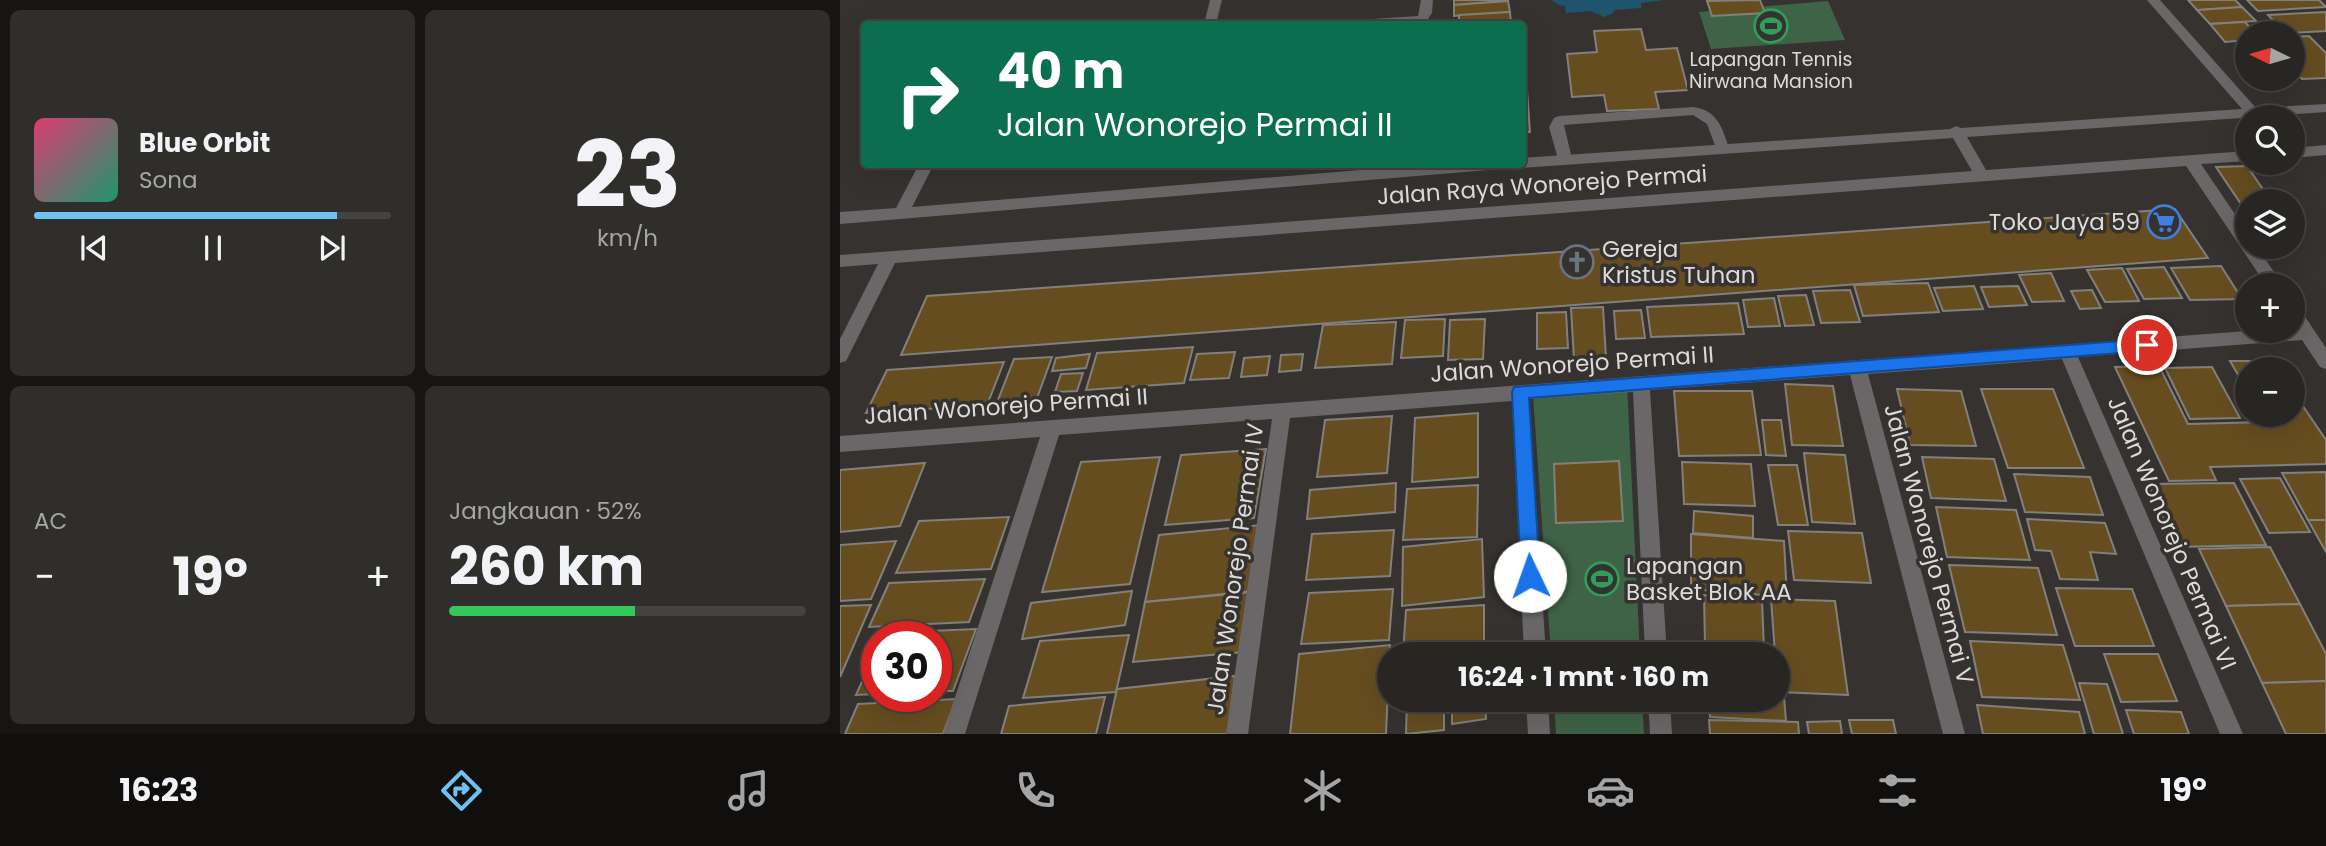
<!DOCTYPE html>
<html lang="id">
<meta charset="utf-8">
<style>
:root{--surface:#282623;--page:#302e2b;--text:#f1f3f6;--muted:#a5a5a6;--line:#444341;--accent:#6ec2f3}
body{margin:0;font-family:Poppins,sans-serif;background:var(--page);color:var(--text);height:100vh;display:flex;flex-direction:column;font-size:26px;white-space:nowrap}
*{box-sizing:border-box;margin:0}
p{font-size:23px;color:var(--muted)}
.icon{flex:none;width:38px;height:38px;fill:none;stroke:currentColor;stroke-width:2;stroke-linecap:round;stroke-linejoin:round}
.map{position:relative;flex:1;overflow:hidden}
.panel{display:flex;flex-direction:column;gap:10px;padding:10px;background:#161513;width:840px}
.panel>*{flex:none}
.top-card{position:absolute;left:21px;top:21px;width:665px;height:147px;border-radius:7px;box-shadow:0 7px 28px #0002,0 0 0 2px var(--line);background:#0b6e4f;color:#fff;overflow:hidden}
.needle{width:46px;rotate:275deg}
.controls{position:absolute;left:1395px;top:21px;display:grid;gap:14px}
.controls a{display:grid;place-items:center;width:70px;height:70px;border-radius:50%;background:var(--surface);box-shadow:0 7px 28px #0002,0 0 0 2px var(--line);font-size:35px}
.speed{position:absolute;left:21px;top:621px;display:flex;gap:14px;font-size:35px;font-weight:700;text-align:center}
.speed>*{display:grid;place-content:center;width:91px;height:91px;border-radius:50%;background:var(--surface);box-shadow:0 7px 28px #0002,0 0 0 2px var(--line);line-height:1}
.speed .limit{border:10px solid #d22;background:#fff;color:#111}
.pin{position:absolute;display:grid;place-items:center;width:60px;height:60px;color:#fff;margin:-30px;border:4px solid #fff;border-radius:50%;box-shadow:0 2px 7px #0007}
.me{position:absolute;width:77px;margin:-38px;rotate:357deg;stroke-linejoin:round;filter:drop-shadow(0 0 5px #0008)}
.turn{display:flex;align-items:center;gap:24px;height:147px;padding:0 21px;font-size:32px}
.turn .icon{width:91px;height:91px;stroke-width:2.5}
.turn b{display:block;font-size:49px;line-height:60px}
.big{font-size:52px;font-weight:700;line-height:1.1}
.panel .card{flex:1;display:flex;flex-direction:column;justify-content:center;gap:10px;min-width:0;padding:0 24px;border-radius:10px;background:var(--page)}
.panel .dial{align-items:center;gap:0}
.dial b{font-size:91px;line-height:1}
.song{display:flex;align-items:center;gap:21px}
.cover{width:84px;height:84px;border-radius:10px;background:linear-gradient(135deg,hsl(340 70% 55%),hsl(160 70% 35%))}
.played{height:7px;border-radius:4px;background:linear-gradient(90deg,var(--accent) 85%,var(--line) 85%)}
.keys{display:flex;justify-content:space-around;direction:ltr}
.heat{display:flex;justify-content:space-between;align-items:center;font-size:38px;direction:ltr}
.charge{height:10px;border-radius:5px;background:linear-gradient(90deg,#34c759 52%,var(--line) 0)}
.panel .tiles{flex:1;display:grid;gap:10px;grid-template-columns:repeat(2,1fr)}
.trip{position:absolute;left:537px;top:642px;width:413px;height:70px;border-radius:35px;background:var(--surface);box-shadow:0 7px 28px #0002,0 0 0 2px var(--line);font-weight:700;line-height:70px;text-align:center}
.tabs{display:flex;height:112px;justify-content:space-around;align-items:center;background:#100f0e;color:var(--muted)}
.tabs .icon{width:49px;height:49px}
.tabs .on{color:var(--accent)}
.tabs b{font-size:32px;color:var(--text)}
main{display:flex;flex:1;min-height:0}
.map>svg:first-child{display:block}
</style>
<main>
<section class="panel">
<div class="tiles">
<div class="card">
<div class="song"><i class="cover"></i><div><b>Blue Orbit</b><p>Sona</p></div></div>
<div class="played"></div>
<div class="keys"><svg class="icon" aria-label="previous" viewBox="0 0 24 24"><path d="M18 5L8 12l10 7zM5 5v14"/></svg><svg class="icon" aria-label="pause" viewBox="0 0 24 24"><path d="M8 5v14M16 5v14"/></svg><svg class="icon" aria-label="next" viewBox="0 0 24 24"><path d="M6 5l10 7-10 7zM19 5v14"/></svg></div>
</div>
<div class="card dial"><b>23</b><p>km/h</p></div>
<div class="card"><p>AC</p>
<div class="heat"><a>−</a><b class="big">19°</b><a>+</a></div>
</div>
<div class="card"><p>Jangkauan · 52%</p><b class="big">260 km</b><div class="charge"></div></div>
</div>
</section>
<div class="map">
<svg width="1486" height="734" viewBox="0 0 1486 734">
<rect width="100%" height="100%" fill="#35322f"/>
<g fill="#3f6346">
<path d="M988,1L1005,40L871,49L859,12Z"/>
<path d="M787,384L800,654H711L693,395Z"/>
<path d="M714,700H802L804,734H716Z"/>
</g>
<path fill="#1e546d" d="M711,0H825L801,3V8L775,10L773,13L764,17L751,11L726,13L725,6L719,5Z"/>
<g fill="#664d20" stroke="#82807c" stroke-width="2">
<path d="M614,0H668V1L614,5Z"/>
<path d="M920,0L925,13L872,16L867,1Z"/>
<path d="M1348,0H1395L1402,7L1357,10Z"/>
<path d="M1407,0H1479L1486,7L1418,11Z"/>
<path d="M668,1L670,12L614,16V5Z"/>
<path d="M1402,7L1416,21L1370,24L1357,10Z"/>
<path d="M670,12L671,24H619V15Z"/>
<path d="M1486,12V31L1450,33H1445L1428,15Z"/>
<path d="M1405,22L1415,33H1407V40L1385,42L1370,24Z"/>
<path d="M801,29L806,50L837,48L848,90L815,92L819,109L767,111L764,95L732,97L727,54L757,52L754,31Z"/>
<path d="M1469,36L1486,53V78L1462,79L1452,69V37Z"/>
<path d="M682,90H687L690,132H682Z"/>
<path d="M1407,166L1431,201H1407V213L1376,167Z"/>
<path d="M1335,209L1368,258L61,355L87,296Z"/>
<path d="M1381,266L1402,299L1350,300L1331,268Z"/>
<path d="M1324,267L1342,298L1304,299L1287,269Z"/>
<path d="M1282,268L1299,301L1265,302L1247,270Z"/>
<path d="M1211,273L1224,301L1192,302L1179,275Z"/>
<path d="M1088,283L1099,312L1023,316L1014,285Z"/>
<path d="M1134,286L1143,309L1103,311L1094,288Z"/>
<path d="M1178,286L1187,305L1149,307L1141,287Z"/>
<path d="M1010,290L1020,322L981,323L973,291Z"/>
<path d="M1252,290L1261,308L1240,309L1231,291Z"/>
<path d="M966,295L974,325L945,326L938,296Z"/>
<path d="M934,298L940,326L908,327L903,300Z"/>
<path d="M898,303L904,334L811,337L807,307Z"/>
<path d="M763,307L766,358L734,360L731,308Z"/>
<path d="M801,310L805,338L776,339L774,311Z"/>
<path d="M726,312L728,348L697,349V313Z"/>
<path d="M605,319L603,356L561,358L565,320Z"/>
<path d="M645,319L643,359L608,360L610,320Z"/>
<path d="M556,322L552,364L475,368L483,325Z"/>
<path d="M353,347L344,383L246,390L257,353Z"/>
<path d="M395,352L389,378L350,380L357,354Z"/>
<path d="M250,354L246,368L212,371L216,358Z"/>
<path d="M463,354L461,370L439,372L441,355Z"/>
<path d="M430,356L427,375L401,377L404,358Z"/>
<path d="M212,357L197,398L158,400L174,359Z"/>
<path d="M1390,361H1435L1440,369H1407V390Z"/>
<path d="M164,362L147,405L26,413L47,370Z"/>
<path d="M1319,366L1348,424L1425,422L1421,415H1452V390L1486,440V464L1370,467L1376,480L1329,481L1275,367Z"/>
<path d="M1372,367L1400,418L1350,419L1325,368Z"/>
<path d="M243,373L237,391L215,392L221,374Z"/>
<path d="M945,384L993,386L1003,446L952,445Z"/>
<path d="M1057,389L1121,391L1136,446L1070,445Z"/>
<path d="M1141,389H1213L1244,468H1168Z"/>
<path d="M834,391H912L921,455L839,456Z"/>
<path d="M638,413V477L572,482L575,418Z"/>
<path d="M552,416L547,473L477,477L485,420Z"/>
<path d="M922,420H941L946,456L926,455Z"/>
<path d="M426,449L414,518L325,525L341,455Z"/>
<path d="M964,453L1005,455L1015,524L972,522Z"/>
<path d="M320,457L290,584L202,592L241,462Z"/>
<path d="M1082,457L1154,459L1166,501L1091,498Z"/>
<path d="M779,461L783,521L716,523L714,464Z"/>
<path d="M842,462L911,464L915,506L844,504Z"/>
<path d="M85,463L60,526L0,532V470Z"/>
<path d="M928,465H957L968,525H938Z"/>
<path d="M1486,472V520H1468L1442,473Z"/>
<path d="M1174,474L1250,477L1263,515L1185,512Z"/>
<path d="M1440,478L1470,532L1429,533L1400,479Z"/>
<path d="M556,483L555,512L467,519L470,490Z"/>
<path d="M1394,483L1426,545L1336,547L1308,484Z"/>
<path d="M638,485L637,537L563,540L567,489Z"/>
<path d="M1096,507L1176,510L1190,560L1107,557Z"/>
<path d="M854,511L913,516V538L853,533Z"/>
<path d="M169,517L151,569L56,573L79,521Z"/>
<path d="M1187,519L1265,523L1276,554L1250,552L1258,580L1220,579L1211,551L1195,550Z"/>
<path d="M1468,520H1486V552Z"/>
<path d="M421,525L413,591L305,602L319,535Z"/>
<path d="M554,530L550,576L466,580L472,534Z"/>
<path d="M948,531L1022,533L1031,583L954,580Z"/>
<path d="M851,534L944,541L947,597L851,589Z"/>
<path d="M642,539L644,597L562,606L563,547Z"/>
<path d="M56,541L31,599L0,601V545Z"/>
<path d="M1430,547L1460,604L1386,606L1359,549Z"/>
<path d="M1109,565L1198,568L1217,635L1125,632Z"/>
<path d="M145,579L129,622L29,627L49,583Z"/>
<path d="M1216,588L1292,589L1314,646H1235Z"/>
<path d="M553,589L549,640L461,644L469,593Z"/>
<path d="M292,591L285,625L182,639L191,603Z"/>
<path d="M412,592L404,652L293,662L305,602Z"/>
<path d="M864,595L922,600L924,649L865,645Z"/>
<path d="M931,599L995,601L1008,695L939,692L938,654H935Z"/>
<path d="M1460,604L1486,654V681L1422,683L1386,606Z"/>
<path d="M31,605L0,677V606Z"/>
<path d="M644,605V654H563L566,610Z"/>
<path d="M136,629L113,691H96V637H42L43,633Z"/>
<path d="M289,635L276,692L183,698L200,641Z"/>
<path d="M839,641L863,643V654H839Z"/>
<path d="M1130,641L1223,645L1240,700L1142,697Z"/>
<path d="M550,645L546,734H450L459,654Z"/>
<path d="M37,648V694L16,695Z"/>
<path d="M1264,654H1318L1337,701L1281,702Z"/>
<path d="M395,676L388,734H267L277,689Z"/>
<path d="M1486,681V734H1446L1422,683Z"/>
<path d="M1239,683L1267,684L1283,734H1254Z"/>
<path d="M938,696L944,697L946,721L870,717L869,700H938Z"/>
<path d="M265,697L256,734H161L169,706Z"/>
<path d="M116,699L103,734H5L18,704Z"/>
<path d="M567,700H604V730L566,734Z"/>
<path d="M612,700H645L646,719L612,724Z"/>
<path d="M1137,705L1239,712L1245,734H1143Z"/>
<path d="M1286,710L1341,712L1349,734H1294Z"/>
<path d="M869,720L958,722L959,734H870Z"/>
<path d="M1009,720H1053L1056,734H1012Z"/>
<path d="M1000,721L1002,734H969L967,722Z"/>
</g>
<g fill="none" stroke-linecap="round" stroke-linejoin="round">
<path fill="#696767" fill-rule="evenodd" d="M853,107C877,110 882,127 889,148L887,151H877L867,124L853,115L724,125L732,159L725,164L718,159L709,127L714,118L719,116Z"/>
<g fill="#696767" fill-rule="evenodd">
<path d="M370,0H382L376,24H364Z"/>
<path d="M581,0H593L592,13L586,22L510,24L516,20L578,16Z"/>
<path d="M1307,0H1320L1416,108L1486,104V112L1127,137L1146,170L1407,151V161L1361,164L1407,232V247H1417L1443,285H1426L1346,166L55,263L6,361L0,363V339L38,264L0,267V255L1132,171L1113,138L682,168L676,164H682V158L1110,129L1116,126L1121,128L1402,109Z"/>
<path d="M1486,145V155L1452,158V148Z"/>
<path d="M79,164H94L72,207L593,164H668L661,169L0,224V212L56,208Z"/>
<path d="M1452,305L1458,306L1486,348V369L1480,367L1462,340L1238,357L1403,734H1380L1222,359L1028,374L1125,734H1103L1010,375L810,390L827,654H805L793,392L689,399L706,654H684L672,401L450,418L408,734H386L432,419L219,435L125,734H103L200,437L0,452V436L1407,331H1452Z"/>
<path d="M686,700H708L710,734H688Z"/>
<path d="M808,700H830L832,734H810Z"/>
</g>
</g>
<path fill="#1a73e8" stroke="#114b97" stroke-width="2" d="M1307,339L1315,345L1307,351L689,398L700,576L697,582L690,585L684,582L681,576L672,392L674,387Z"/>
<defs>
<symbol id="stadium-ring" viewBox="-11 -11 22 22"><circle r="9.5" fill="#35322f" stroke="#2e9e5b" stroke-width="1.5"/><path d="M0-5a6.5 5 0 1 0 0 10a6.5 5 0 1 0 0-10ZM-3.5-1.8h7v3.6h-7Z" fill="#2e9e5b"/></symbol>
<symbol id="supermarket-ring" viewBox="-11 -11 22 22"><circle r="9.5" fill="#35322f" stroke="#3f7fe0" stroke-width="1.5"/><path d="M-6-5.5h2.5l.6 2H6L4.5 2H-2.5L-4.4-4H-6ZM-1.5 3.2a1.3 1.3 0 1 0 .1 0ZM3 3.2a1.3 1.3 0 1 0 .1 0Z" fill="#3f7fe0"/></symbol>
<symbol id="church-ring" viewBox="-11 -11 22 22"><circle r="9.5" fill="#35322f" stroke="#6b7280" stroke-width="1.5"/><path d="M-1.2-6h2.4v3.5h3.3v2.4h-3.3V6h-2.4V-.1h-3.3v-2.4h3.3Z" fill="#6b7280"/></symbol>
</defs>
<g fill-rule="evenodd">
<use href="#stadium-ring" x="912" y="7" width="38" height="38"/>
<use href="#supermarket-ring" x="1305" y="203" width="38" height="38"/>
<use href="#church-ring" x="718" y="243" width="38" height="38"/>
<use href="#stadium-ring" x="743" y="560" width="38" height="38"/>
</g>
<g text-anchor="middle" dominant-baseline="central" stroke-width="7" stroke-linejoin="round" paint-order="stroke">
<g font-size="19" fill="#dddbd9" stroke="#35322f">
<text x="931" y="59">Lapangan Tennis<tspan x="931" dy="22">Nirwana Mansion</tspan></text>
</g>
<g font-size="23" fill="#dddbd9" stroke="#35322f">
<text transform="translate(702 185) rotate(-4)">Jalan Raya Wonorejo Permai</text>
<text transform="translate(732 364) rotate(-4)">Jalan Wonorejo Permai II</text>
<text transform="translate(166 406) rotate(-4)">Jalan Wonorejo Permai II</text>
<text transform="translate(1332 533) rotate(67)">Jalan Wonorejo Permai VI</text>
<text transform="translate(1089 544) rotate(75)">Jalan Wonorejo Permai V</text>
<text transform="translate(395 569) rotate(-82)">Jalan Wonorejo Permai IV</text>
</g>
<g font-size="23" fill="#dddbd9" stroke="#35322f" text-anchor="start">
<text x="1300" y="222" text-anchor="end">Toko Jaya 59</text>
<text x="762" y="249">Gereja<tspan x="762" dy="26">Kristus Tuhan</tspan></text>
<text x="786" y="566">Lapangan<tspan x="786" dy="26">Basket Blok AA</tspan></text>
</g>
</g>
</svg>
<div class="controls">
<a><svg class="needle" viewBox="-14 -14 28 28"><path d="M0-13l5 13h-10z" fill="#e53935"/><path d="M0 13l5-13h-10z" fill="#a5a5a6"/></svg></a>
<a><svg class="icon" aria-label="search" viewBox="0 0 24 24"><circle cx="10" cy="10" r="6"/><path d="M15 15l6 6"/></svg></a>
<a><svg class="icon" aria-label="layers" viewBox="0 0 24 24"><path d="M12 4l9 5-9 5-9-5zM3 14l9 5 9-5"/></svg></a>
<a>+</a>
<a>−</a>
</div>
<div class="speed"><div class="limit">30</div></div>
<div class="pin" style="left:1307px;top:345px;background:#d93025"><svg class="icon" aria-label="arrive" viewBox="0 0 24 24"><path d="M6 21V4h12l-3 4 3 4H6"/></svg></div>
<svg class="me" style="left:690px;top:576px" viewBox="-20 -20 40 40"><circle r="19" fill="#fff"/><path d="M0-13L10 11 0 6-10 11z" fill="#1a73e8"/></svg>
<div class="trip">16:24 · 1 mnt · 160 m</div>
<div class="top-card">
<div class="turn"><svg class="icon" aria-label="right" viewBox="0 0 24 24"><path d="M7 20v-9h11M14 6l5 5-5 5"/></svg><div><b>40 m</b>Jalan Wonorejo Permai II</div></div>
</div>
</div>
</main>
<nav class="tabs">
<b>16:23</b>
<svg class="icon on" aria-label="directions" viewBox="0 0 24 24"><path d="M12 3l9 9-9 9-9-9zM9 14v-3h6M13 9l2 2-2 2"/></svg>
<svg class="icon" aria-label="music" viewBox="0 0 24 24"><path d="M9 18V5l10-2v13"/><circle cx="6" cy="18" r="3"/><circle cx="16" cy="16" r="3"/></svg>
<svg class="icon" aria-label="phone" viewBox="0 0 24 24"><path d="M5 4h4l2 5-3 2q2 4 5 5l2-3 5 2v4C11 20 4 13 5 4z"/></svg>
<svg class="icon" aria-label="climate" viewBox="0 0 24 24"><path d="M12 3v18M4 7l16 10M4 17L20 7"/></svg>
<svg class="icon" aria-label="car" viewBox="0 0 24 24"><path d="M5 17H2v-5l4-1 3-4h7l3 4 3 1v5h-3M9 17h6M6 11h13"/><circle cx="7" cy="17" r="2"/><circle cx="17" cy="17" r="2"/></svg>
<svg class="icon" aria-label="filters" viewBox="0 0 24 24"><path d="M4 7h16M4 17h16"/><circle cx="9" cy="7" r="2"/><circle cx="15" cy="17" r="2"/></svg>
<b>19°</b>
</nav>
